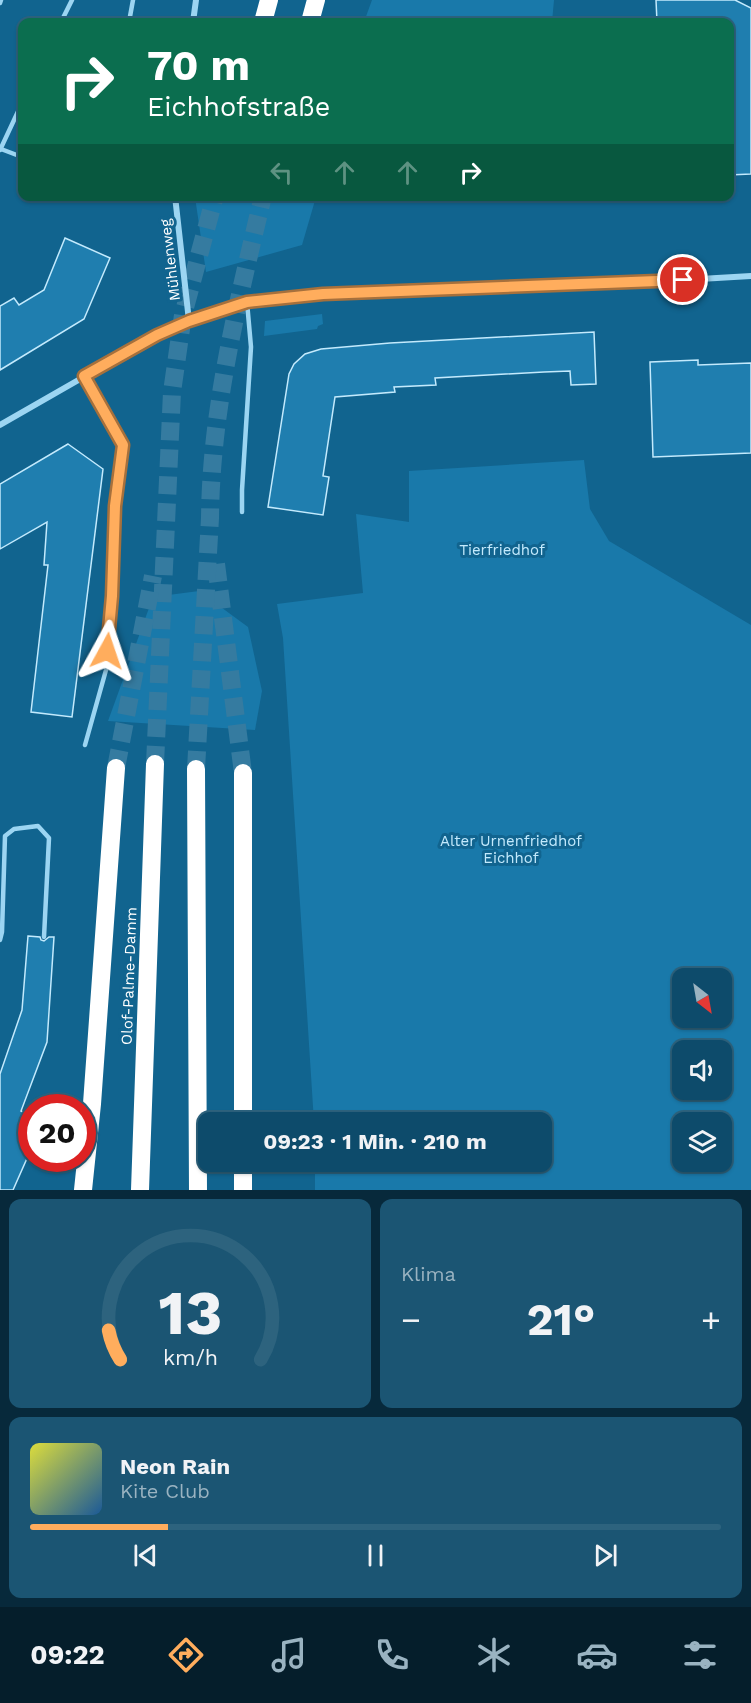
<!DOCTYPE html>
<html lang="de">
<meta charset="utf-8">
<style>
:root{--surface:#0d4b6b;--page:#1b5573;--text:#f1f3f6;--muted:#9ab3c1;--line:#2d637e;--accent:#ffad5d}
body{margin:0;font-family:"Work Sans",sans-serif;background:var(--page);color:var(--text);height:100vh;display:flex;flex-direction:column;font-size:22px;white-space:nowrap}
*{box-sizing:border-box;margin:0}
p{font-size:20px;color:var(--muted)}
.icon{flex:none;width:33px;height:33px;fill:none;stroke:currentColor;stroke-width:2;stroke-linecap:round;stroke-linejoin:round}
.map{position:relative;height:1190px;overflow:hidden}
.side{display:flex;flex-direction:column;gap:9px;padding:9px;background:#07293b;flex:1}
.side>*{flex:none}
.guide{position:absolute;left:18px;top:18px;width:716px;height:183px;border-radius:12px;box-shadow:0 2px 4px #0004,0 0 0 2px var(--line);background:#0b6e4f;color:#fff;overflow:hidden}
.needle{width:39px;rotate:149deg}
.buttons{position:absolute;left:672px;top:968px;display:grid;gap:12px}
.buttons a{display:grid;place-items:center;width:60px;height:60px;border-radius:12px;background:var(--surface);box-shadow:0 2px 4px #0004,0 0 0 2px var(--line);font-size:30px}
.speed{position:absolute;left:18px;top:1094px;display:flex;gap:12px;font-size:30px;font-weight:700;text-align:center}
.speed>*{display:grid;place-content:center;width:78px;height:78px;border-radius:50%;background:var(--surface);box-shadow:0 2px 4px #0004,0 0 0 2px var(--line);line-height:1}
.speed .limit{border:9px solid #d22;background:#fff;color:#111}
.pin{position:absolute;display:grid;place-items:center;width:51px;height:51px;color:#fff;margin:-26px;border:3px solid #fff;border-radius:50%;box-shadow:0 2px 6px #0007}
.me{position:absolute;width:66px;margin:-33px;rotate:5deg;stroke-linejoin:round;filter:drop-shadow(0 0 4px #0008)}
.turn{display:flex;align-items:center;gap:21px;height:126px;padding:0 30px;font-size:27px}
.turn .icon{width:78px;height:78px;stroke-width:2.5}
.turn b{display:block;font-size:42px;line-height:51px}
.lanes{display:flex;align-items:center;height:57px;padding:0 30px;background:#0003;justify-content:center;gap:30px;direction:ltr}
.lanes .off{opacity:.35}
.big{font-size:45px;font-weight:700;line-height:1.1}
.side .tile{flex:1;display:flex;flex-direction:column;justify-content:center;gap:9px;min-width:0;padding:0 21px;border-radius:12px;background:var(--page)}
.side .dial{align-items:center;gap:0}
.dial svg{height:156px;overflow:visible;fill:none;stroke:var(--line);stroke-width:7;stroke-linecap:round;text-anchor:middle}
.dial text{fill:var(--text);stroke:none}
.song{display:flex;align-items:center;gap:18px}
.cover{width:72px;height:72px;border-radius:9px;background:linear-gradient(135deg,hsl(60 70% 55%),hsl(210 70% 35%))}
.played{height:6px;border-radius:3px;background:linear-gradient(90deg,var(--accent) 20%,var(--line) 20%)}
.keys{display:flex;justify-content:space-around;direction:ltr}
.heat{display:flex;justify-content:space-between;align-items:center;font-size:33px;direction:ltr}
.side .tiles{flex:1;display:grid;gap:9px;grid-template-columns:1fr 1fr}
.tile:last-child{grid-column:span 2}
.trip{position:absolute;left:198px;top:1112px;width:354px;height:60px;border-radius:12px;background:var(--surface);box-shadow:0 2px 4px #0004,0 0 0 2px var(--line);font-weight:700;line-height:60px;text-align:center}
.menu{display:flex;height:96px;justify-content:space-around;align-items:center;background:#051e2b;color:var(--muted)}
.menu .icon{width:42px;height:42px}
.menu .current{color:var(--accent)}
.menu b{font-size:27px;color:var(--text)}
.map>svg:first-child{display:block}
</style>
<div class="map">
<svg width="751" height="1190" viewBox="0 0 751 1190">
<rect width="100%" height="100%" fill="#11648f"/>
<g fill="#1979aa" fill-rule="evenodd">
<path d="M372,0H554L552,22H364Z"/>
<path d="M195,197V196L316,197L302,245L206,272Z"/>
<path d="M322,314L323,324L318,326L317,329L264,336L265,321Z"/>
<path d="M584,460L590,509L609,541L751,625V1190H315V1161H542V1122H314L283,638L277,604L363,593L356,514L409,522V471ZM682,978H722V1017H682ZM682,1050H722V1089H682ZM682,1122H722V1161H682Z"/>
<path d="M199,591L248,627L262,691L255,730L108,721L153,597Z"/>
</g>
<g fill="#1f7eaf" stroke="#c3eafd" stroke-width="1.5">
<path d="M656,0H735L751,8V174L729,175V22H657Z"/>
<path d="M65,238L110,258L84,319L0,370V306L14,298L19,305L44,290Z"/>
<path d="M594,332L596,384L571,385L570,371L544,372L435,378L436,385L394,387L395,392L335,397L323,476L329,477L323,515L268,507L289,374L294,364L305,354L321,349L390,343Z"/>
<path d="M698,360V365L751,363V453L653,457L650,362Z"/>
<path d="M68,444L103,469L72,717L31,712L48,565H44L47,522L0,549V484Z"/>
<path d="M28,936L40,937L41,940L44,941L49,937H54L47,1042L21,1111L32,1116V1147L13,1190H0V1074L22,1010Z"/>
</g>
<g fill="none" stroke-linecap="round" stroke-linejoin="round">
<g stroke="#357ba0" stroke-width="18" stroke-dasharray="18 9" stroke-linecap="butt">
<path d="M216,564L243,773"/>
<path d="M155,764L172,392L183,315L215,196"/>
<path d="M116,768L153,576"/>
<path d="M196,769L210,518C211,408 238,302 263,196"/>
</g>
<g stroke="#9cd5f2" stroke-width="4.5">
<path d="M0,3L1,0"/>
<path d="M61,22L72,0"/>
<path d="M129,22L133,0"/>
<path d="M1,149L22,157"/>
<path d="M0,150L22,103"/>
<path d="M85,376L123,445L115,506L112,596L106,670L85,745"/>
<path d="M242,512V490L251,347L247,302"/>
<path d="M0,940L2,932L5,836L14,829L38,826L49,838L44,937"/>
</g>
<g stroke="#9cd5f2" stroke-width="6">
<path d="M193,22L196,0"/>
<path d="M175,196L189,321"/>
<path d="M0,425L157,335L189,321L247,302L323,294L615,284L751,276"/>
</g>
<g stroke="#fff" stroke-width="18">
<path d="M263,22L269,0"/>
<path d="M310,22L316,0"/>
<path d="M196,769L198,1190"/>
<path d="M243,773V1122"/>
<path d="M243,1161V1190"/>
<path d="M83,1190L92,1104L116,768"/>
<path d="M140,1190L155,764"/>
</g>
</g>
<g fill="none" stroke-linecap="round" stroke-linejoin="round">
<defs>
<path id="route" d="M107,651L112,596L115,506L123,445L84,376L157,335L189,321L247,302L323,294L683,280"/>
</defs>
<use href="#route" stroke="#a6703c" stroke-width="15"/>
<use href="#route" stroke="#ffad5d" stroke-width="10"/>
</g>
<g text-anchor="middle" dominant-baseline="central" stroke-width="6" stroke-linejoin="round" paint-order="stroke">
<g font-size="15" fill="#fff" stroke="#11648f">
<text transform="translate(170 260) rotate(-97)">Mühlenweg</text>
<text transform="translate(129 976) rotate(-88)">Olof-Palme-Damm</text>
</g>
<g font-size="15" fill="#c3eafd" stroke="#11648f">
<text x="502" y="550">Tierfriedhof</text>
<text x="511" y="841">Alter Urnenfriedhof<tspan x="511" dy="17">Eichhof</tspan></text>
</g>
</g>
</svg>
<div class="buttons">
<a><svg class="needle" viewBox="-14 -14 28 28"><path d="M0-13l5 13h-10z" fill="#e53935"/><path d="M0 13l5-13h-10z" fill="#9ab3c1"/></svg></a>
<a><svg class="icon" aria-label="sound" viewBox="0 0 24 24"><path d="M4 9h4l5-4v14l-5-4H4zM17 9q2 3 0 6"/></svg></a>
<a><svg class="icon" aria-label="layers" viewBox="0 0 24 24"><path d="M12 4l9 5-9 5-9-5zM3 14l9 5 9-5"/></svg></a>
</div>
<div class="speed"><div class="limit">20</div></div>
<div class="pin" style="left:683px;top:280px;background:#d93025"><svg class="icon" aria-label="arrive" viewBox="0 0 24 24"><path d="M6 21V4h12l-3 4 3 4H6"/></svg></div>
<svg class="me" style="left:107px;top:651px" viewBox="-20 -20 40 40"><path d="M0-17L14 15 0 8-14 15z" fill="#ffad5d" stroke="#fff" stroke-width="4"/></svg>
<div class="trip">09:23 · 1 Min. · 210 m</div>
<div class="guide">
<div class="turn"><svg class="icon" aria-label="right" viewBox="0 0 24 24"><path d="M7 20v-9h11M14 6l5 5-5 5"/></svg><div><b>70 m</b>Eichhofstraße</div></div>
<div class="lanes"><svg class="icon off" aria-label="left" viewBox="0 0 24 24"><path d="M17 20v-9H6M10 6l-5 5 5 5"/></svg><svg class="icon off" aria-label="ahead" viewBox="0 0 24 24"><path d="M12 20V5M6 11l6-6 6 6"/></svg><svg class="icon off" aria-label="ahead" viewBox="0 0 24 24"><path d="M12 20V5M6 11l6-6 6 6"/></svg><svg class="icon" aria-label="right" viewBox="0 0 24 24"><path d="M7 20v-9h11M14 6l5 5-5 5"/></svg></div>
</div>
</div>
<section class="side">
<div class="tiles">
<div class="tile dial"><svg viewBox="0 0 100 80">
<path d="M14 69A42 42 0 1 1 86 69"/>
<path d="M14 69A42 42 0 0 1 8 54" stroke="#ffad5d"/>
<text x="50" y="56" font-size="32" font-weight="700">13</text>
<text x="50" y="72" font-size="11">km/h</text>
</svg></div>
<div class="tile"><p>Klima</p>
<div class="heat"><a>−</a><b class="big">21°</b><a>+</a></div>
</div>
<div class="tile">
<div class="song"><i class="cover"></i><div><b>Neon Rain</b><p>Kite Club</p></div></div>
<div class="played"></div>
<div class="keys"><svg class="icon" aria-label="previous" viewBox="0 0 24 24"><path d="M18 5L8 12l10 7zM5 5v14"/></svg><svg class="icon" aria-label="pause" viewBox="0 0 24 24"><path d="M8 5v14M16 5v14"/></svg><svg class="icon" aria-label="next" viewBox="0 0 24 24"><path d="M6 5l10 7-10 7zM19 5v14"/></svg></div>
</div>
</div>
</section>
<nav class="menu">
<b>09:22</b>
<svg class="icon current" aria-label="directions" viewBox="0 0 24 24"><path d="M12 3l9 9-9 9-9-9zM9 14v-3h6M13 9l2 2-2 2"/></svg>
<svg class="icon" aria-label="music" viewBox="0 0 24 24"><path d="M9 18V5l10-2v13"/><circle cx="6" cy="18" r="3"/><circle cx="16" cy="16" r="3"/></svg>
<svg class="icon" aria-label="phone" viewBox="0 0 24 24"><path d="M5 4h4l2 5-3 2q2 4 5 5l2-3 5 2v4C11 20 4 13 5 4z"/></svg>
<svg class="icon" aria-label="climate" viewBox="0 0 24 24"><path d="M12 3v18M4 7l16 10M4 17L20 7"/></svg>
<svg class="icon" aria-label="car" viewBox="0 0 24 24"><path d="M5 17H2v-5l4-1 3-4h7l3 4 3 1v5h-3M9 17h6M6 11h13"/><circle cx="7" cy="17" r="2"/><circle cx="17" cy="17" r="2"/></svg>
<svg class="icon" aria-label="filters" viewBox="0 0 24 24"><path d="M4 7h16M4 17h16"/><circle cx="9" cy="7" r="2"/><circle cx="15" cy="17" r="2"/></svg>
</nav>
